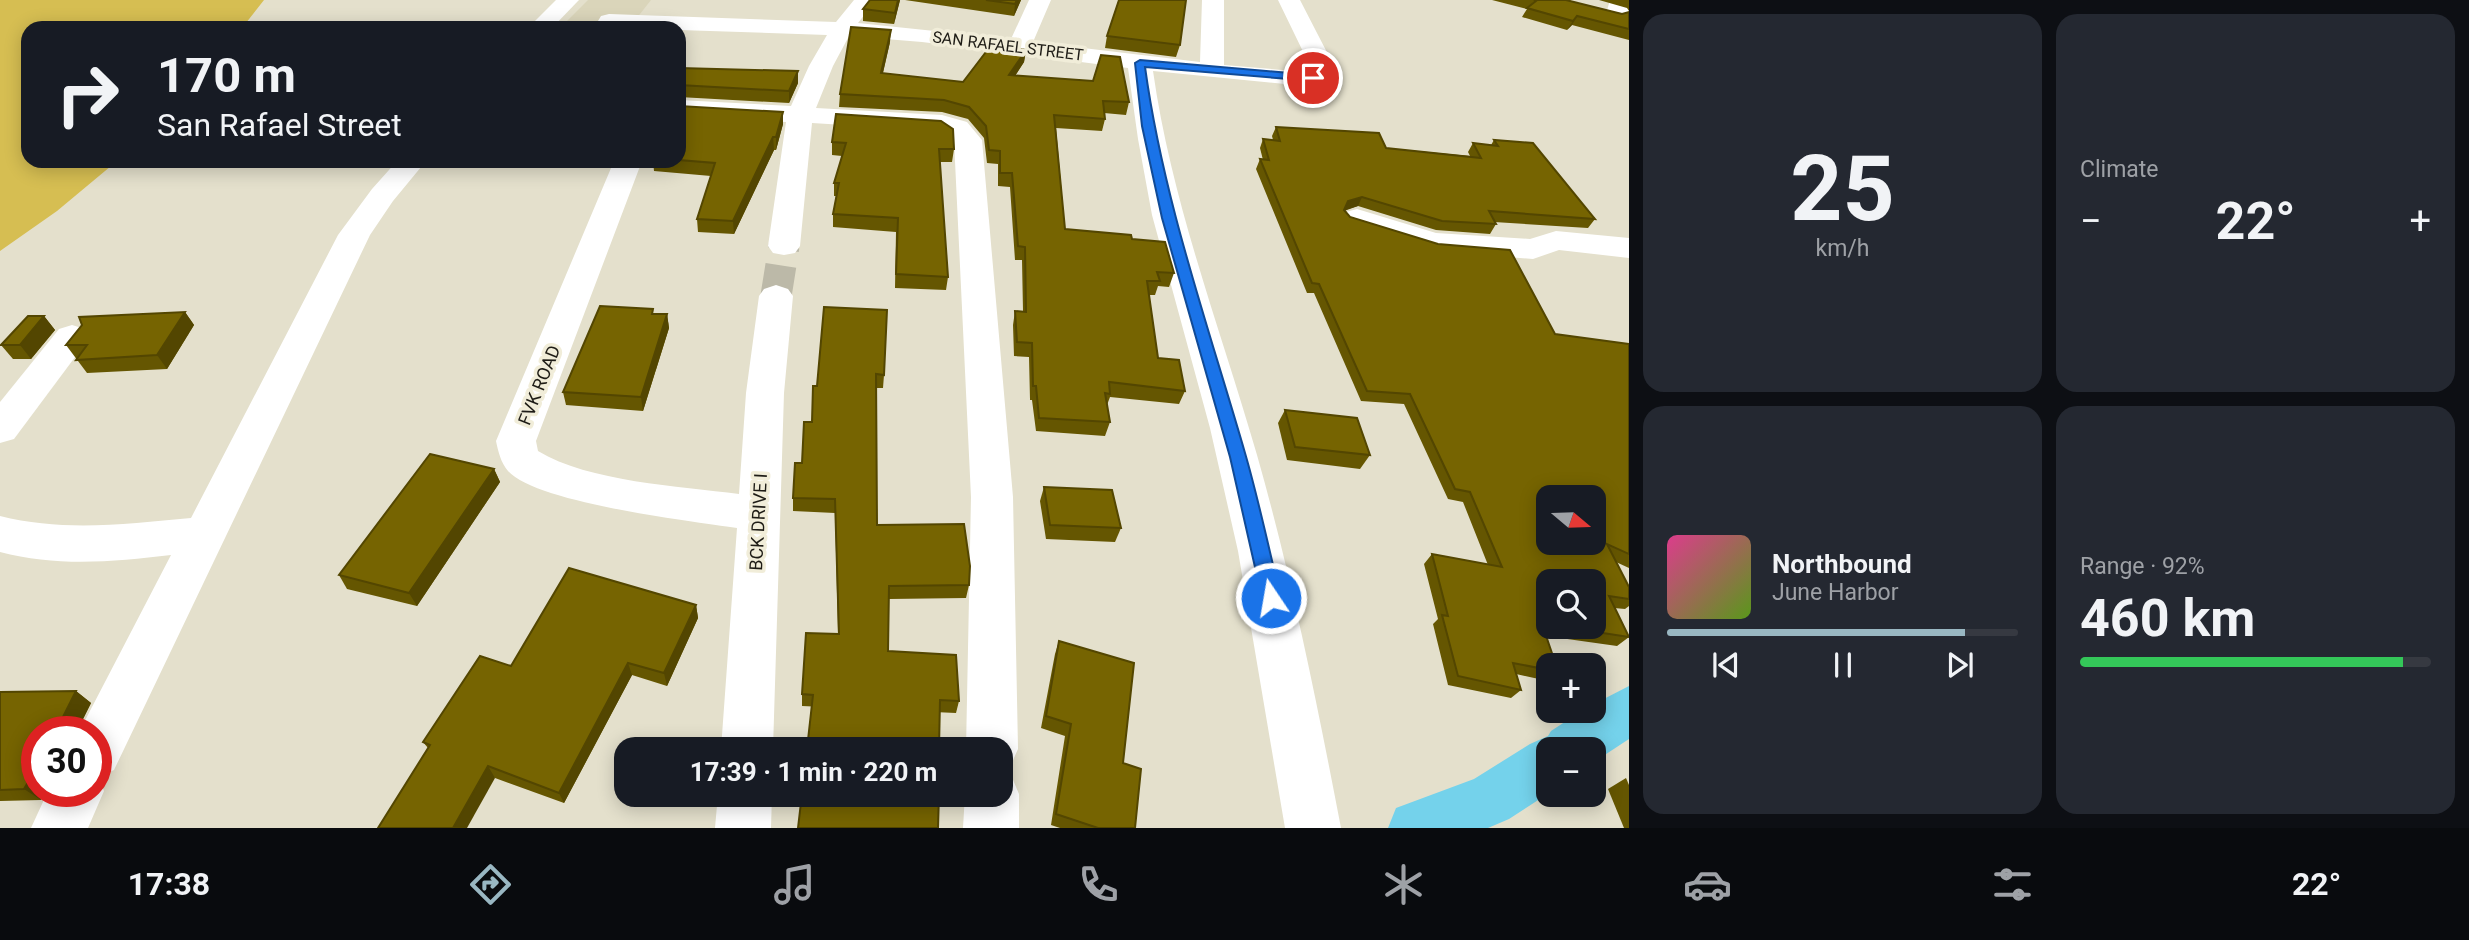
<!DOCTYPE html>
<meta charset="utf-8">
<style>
:root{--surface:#171b24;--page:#242831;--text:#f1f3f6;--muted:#9ea1a6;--line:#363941;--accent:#99b7c2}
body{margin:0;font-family:Roboto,sans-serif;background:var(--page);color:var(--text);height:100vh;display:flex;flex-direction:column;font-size:26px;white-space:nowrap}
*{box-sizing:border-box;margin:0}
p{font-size:23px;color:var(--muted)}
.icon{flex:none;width:38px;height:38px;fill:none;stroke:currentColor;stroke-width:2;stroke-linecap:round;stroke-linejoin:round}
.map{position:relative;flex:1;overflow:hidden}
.panel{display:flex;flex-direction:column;gap:14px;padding:14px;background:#0d0f14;width:840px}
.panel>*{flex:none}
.top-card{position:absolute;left:21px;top:21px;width:665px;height:147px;border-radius:21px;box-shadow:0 4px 18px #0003;background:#171b24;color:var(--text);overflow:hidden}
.needle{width:46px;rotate:109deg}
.tools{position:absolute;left:1536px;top:485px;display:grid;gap:14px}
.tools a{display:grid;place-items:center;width:70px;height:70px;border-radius:14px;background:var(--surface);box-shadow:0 4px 18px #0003;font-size:35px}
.speed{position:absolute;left:21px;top:716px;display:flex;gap:14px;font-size:35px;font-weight:700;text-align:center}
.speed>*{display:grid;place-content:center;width:91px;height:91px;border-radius:50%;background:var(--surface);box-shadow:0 4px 18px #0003;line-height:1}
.speed .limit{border:10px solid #d22;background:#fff;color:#111}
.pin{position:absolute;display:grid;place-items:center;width:60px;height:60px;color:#fff;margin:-30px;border:4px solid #fff;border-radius:50%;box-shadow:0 2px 7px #0007}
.me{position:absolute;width:77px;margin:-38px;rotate:348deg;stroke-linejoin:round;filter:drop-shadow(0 0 5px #0008)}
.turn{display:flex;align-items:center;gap:24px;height:147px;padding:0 21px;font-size:32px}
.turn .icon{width:91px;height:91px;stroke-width:2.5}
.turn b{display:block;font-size:49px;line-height:60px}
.big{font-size:52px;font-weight:700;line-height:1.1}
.panel .tile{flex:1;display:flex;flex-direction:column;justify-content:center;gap:10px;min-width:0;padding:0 24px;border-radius:21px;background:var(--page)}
.panel .dial{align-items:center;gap:0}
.dial b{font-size:91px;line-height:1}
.song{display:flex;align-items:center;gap:21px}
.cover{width:84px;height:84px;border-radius:10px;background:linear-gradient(135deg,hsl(330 70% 55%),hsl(90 70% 35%))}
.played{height:7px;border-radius:4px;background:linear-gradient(90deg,var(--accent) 85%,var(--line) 85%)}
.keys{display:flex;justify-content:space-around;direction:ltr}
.heat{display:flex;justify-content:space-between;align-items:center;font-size:38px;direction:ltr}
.charge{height:10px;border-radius:5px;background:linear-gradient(90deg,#34c759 92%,var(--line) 0)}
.panel .tiles{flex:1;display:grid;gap:14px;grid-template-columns:repeat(2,1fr)}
.trip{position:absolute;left:614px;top:737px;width:399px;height:70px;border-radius:21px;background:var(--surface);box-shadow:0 4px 18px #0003;font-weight:700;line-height:70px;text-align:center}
.dock{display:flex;height:112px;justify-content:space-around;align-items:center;background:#090b0e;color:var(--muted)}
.dock .icon{width:49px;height:49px}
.dock .selected{color:var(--accent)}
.dock b{font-size:32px;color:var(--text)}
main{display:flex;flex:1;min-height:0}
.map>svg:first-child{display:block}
</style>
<main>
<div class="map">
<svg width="1629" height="828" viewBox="0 0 1629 828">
<rect width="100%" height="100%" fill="#e4e0cc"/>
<path fill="#dad5ba" d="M588,0H651L629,28H560Z"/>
<path fill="#d6be52" d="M0,0H264L242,28H28V161H117L57,211L0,251Z"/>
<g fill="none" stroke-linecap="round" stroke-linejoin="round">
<path stroke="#bcb9a8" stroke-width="31" stroke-dasharray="31 16" stroke-linecap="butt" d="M776,296L784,246"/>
<g fill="#fff" fill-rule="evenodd">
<path d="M556,0H579L552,28H528Z"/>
<path d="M854,0H876L858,23L1011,39L1029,0H1051L1033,42L1200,62L1202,0H1224V65L1295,71L1310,68V66L1278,0H1300L1334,66L1335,74L1332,79L1295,85L1153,71C1172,204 1220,327 1257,455C1292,578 1317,703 1341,828H1285L1238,551L1210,428L1152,215L1138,139L1128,68L922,42L849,36L833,66L816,108L942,115L967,122L982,140L1013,497L1018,749L1010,767L1001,771L1011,775L1019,794V828H963L965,794H1001V749H966L971,497L954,140L941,131L812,123L800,246L795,253L784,255L773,253L768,246L786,122L679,116V100L791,106L809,66L827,35L679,30V28H609L601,26L598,21L601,16L609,14L836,22Z"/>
<path d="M1610,0H1629V23L1609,19L1606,14Z"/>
<path d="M397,161H426L393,201L370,235L114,770L98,777L104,791L88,828H31L48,791H96V732H79L171,555C113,562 57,567 0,552V516C64,532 126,524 191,518L338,235L372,189Z"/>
<path d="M614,161H642L536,441L538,451C589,482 679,486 739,494L746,393L759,296L764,289L776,285L788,289L793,296L784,393L773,749H721L737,528C690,521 537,503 508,471C501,463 498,451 496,441Z"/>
<path d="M1357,209L1436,233L1530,239L1556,231L1629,238V258L1559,250L1533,259L1433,251L1346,224L1342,218L1346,212Z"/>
<path d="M72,325L85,329L90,337L14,439L0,443V402L59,329Z"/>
<path d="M718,794H772L771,828H715Z"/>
</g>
<path fill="#74d2eb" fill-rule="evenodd" d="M1629,686V739L1594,762V749H1549V793L1509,819L1488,828H1388L1396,808L1474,779L1530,744L1548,736L1551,731L1583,710H1594V704Z"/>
</g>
<g fill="#655601" fill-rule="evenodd">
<path d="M870,0H900L894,24L863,21V9Z"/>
<path d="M905,0H1021L1014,16Z"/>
<path d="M1492,0H1566L1622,14L1629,12V40L1572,25L1567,30L1522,17L1527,9Z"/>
<path d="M1599,0H1629V11L1627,8Z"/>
<path d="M1107,36L1180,45L1176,57L1105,48Z"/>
<path d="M890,42L883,73L963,82L1026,50L1024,62L1015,76L1129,102L1126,115L1104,113L1105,119L1102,131L1056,128L1065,229L1132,239L1174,273L1169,287L1158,286L1155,295H1149L1158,358L1185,391L1179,404L1110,397L1107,405L1110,422L1105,436L1036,431L1032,400H1030L1029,357L1014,356L1013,325L1015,311H1023L1022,260H1015L1010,187L998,186V164L987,163L984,138L968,119L942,112L839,107L840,94Z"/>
<path d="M679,68L798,83L789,103L679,97Z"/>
<path d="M679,106L783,112V124L776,150H774L734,234L698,232L697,219L711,176L654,171L653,161H679Z"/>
<path d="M1276,127L1386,148L1470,156L1468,152L1473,143L1491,145L1494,140L1595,219L1588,228L1494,222L1496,224L1490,234L1436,230L1358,206L1345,210L1350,217L1555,334L1629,344V568L1616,562L1629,587V606L1625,609L1614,608L1629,637L1617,646L1546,636L1549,665V680L1548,681L1516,674L1521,690L1511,698L1448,685L1433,624L1438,619L1424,564L1432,554L1488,565L1463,502L1448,499L1404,404L1361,401L1314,293H1307L1256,169L1260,159L1263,160L1260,148L1263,139L1273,140L1272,136ZM1549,581L1594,626H1549Z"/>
<path d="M832,142L954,149L952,162H940L948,277L946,290L895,288L896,232L833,227V214L836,196H834V183L842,156L832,155Z"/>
<path d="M824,307L884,375L883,388H876L877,525L969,585L966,598L889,599L888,651L959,701L956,713L802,706V694L838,634L835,513L793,511V498L812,422L817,386Z"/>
<path d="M185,312L194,325L167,369L87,373L66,345Z"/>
<path d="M654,314H667L669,328L643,411L566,405L563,392Z"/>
<path d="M44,316L55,330L31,359H13L1,345Z"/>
<path d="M1285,410L1370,455L1360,469L1287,460L1278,423Z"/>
<path d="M494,469L500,482L417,606L347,589L339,575Z"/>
<path d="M1044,487L1121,528L1115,542L1046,539L1040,501Z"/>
<path d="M696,605L698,618L667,686L632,675L564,803L495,778L428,748L423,742L511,666Z"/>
<path d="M1059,641L1123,763L1135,828H1060L1051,825L1065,736L1041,728L1055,654Z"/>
<path d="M76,691L91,703L80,725L89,732H37V791L41,800L0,801V692Z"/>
<path d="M1626,778L1629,785V828H1624L1608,789Z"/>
</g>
<g fill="#534601">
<path d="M898,0H900L894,24L895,13Z"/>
<path d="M1017,0H1021L1014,16L1015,4Z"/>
<path d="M1577,16L1572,25L1567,30L1573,21Z"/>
<path d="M891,30L890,42L880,85L881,73Z"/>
<path d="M1026,50L1024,62L1007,88L1009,75Z"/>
<path d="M798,71V83L789,103V91Z"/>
<path d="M783,112V124L776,150V137Z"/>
<path d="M773,137L774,150L734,234L733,221Z"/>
<path d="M1362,197L1358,206L1344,211L1348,201Z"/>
<path d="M185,312L194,325L167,369L157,355Z"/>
<path d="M667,314L669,328L643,411L641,397Z"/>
<path d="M44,316L55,330L31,359L20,345Z"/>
<path d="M494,469L500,482L417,606L409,593Z"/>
<path d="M696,605L698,618L667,686L664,673Z"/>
<path d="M628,663L632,675L564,803L559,793Z"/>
<path d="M76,691L91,703L80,725L89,732H73L61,721Z"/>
<path d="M488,766L495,778L467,828H453Z"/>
<path d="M31,777L37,781V791H46L41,800L24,789Z"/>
</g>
<g fill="#766401" stroke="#534601" stroke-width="2" fill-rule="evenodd">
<path d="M870,0H898L895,13L863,9Z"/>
<path d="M986,0H1017L1015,4Z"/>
<path d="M1119,0H1186L1180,45L1107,36Z"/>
<path d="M1534,0H1566L1622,14L1629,12V29L1577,16L1573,21L1527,8L1536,1Z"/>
<path d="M851,27L891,30L881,73L963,82L992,44L1026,50L1009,75L1093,81L1101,55L1120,57L1129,102L1103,101L1105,119L1054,115L1065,229L1131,235L1132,239L1165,242L1174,273L1157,272L1160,281H1147L1158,358L1179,360L1185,391L1109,382L1110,394L1105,393L1110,422L1039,418L1036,386H1033L1032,343L1017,342L1015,311L1026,312L1025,247L1018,246L1012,173H1000V151L989,150L986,126L969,107L944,100L840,94Z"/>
<path d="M679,68L798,71L789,91L679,85Z"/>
<path d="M679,106L783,112L776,137H773L733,221L697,219L715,163L679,160Z"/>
<path d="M836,114L941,121L953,129L954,149H939L948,277L896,274L898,218L833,214L839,183H834L846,143L832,142Z"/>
<path d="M1276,127L1379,133L1386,148L1481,158L1473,143L1498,146L1494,140L1533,143L1595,219L1489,211L1496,224L1442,221L1362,197L1348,201L1344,210L1350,217L1438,244L1510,250L1555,334L1629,344V554L1607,544L1629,587V599L1609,596L1629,637L1557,626H1594V581H1549V625L1542,624L1556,665H1549V670L1513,663L1521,690L1458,676L1442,615L1448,616L1432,554L1502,567L1470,492L1455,489L1410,394L1367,391L1319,284L1312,283L1260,159L1269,160L1263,139L1280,141ZM1549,497H1594V542H1549Z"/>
<path d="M600,306L653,309L652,314H667L641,397L563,392Z"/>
<path d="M824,307L887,310L884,375L876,374L877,525L964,524L970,566L969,585L889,586L888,651L956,655L959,701L940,700L939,749H807L813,695L802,694L806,633L839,634L835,499L793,498L795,463H802L804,422H812L813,386H817Z"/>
<path d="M185,312L157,355L76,360L87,345H66L82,325L79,317Z"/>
<path d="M28,316H44L20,345H1Z"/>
<path d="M1285,410L1357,418L1370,455L1295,447Z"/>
<path d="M430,454L494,469L409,593L339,575Z"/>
<path d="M1044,487L1112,490L1121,528L1050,525Z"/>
<path d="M569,568L696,605L664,673L628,663L559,793L488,766L453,828H378L430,745L423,742L480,656L511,666Z"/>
<path d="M1059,641L1134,663L1123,763L1141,769L1135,828H1098L1056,814L1071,724L1046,716Z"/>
<path d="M76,691L61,721L78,723L73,732H37V777H31L24,789L0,790V692Z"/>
<path d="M802,794H939L938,828H798Z"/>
</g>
<path fill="#1a73e8" stroke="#114b97" stroke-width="2" d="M1140,60L1313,75L1318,78L1313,81L1145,67C1163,199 1208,325 1245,453C1259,501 1269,550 1281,598L1278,604L1271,606L1264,604L1262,598L1230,457L1162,218L1142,126L1135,63Z"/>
<g text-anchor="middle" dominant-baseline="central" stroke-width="7" stroke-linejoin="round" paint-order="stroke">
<g font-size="16" fill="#1e1c16" stroke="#f1edd9">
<text transform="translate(1008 46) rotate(7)">SAN RAFAEL STREET</text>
</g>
<g font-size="18" fill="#1e1c16" stroke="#f1edd9">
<text transform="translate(539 385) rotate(-68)">FVK ROAD</text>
<text transform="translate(758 522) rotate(-87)">BCK DRIVE I</text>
</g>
</g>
</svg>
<div class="tools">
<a><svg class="needle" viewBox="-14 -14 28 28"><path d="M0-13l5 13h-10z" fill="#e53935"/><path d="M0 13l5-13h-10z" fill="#9ea1a6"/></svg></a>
<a><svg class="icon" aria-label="search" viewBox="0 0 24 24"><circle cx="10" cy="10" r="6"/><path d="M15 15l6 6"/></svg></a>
<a>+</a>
<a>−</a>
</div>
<div class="speed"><div class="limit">30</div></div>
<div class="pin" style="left:1313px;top:78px;background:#d93025"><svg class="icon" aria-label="arrive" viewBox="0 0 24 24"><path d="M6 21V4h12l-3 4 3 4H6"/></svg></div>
<svg class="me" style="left:1271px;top:598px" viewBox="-20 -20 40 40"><circle r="17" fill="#1a73e8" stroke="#fff" stroke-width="3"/><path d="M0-11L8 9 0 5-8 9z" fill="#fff"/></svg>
<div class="trip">17:39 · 1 min · 220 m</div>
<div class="top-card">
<div class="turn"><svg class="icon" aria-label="right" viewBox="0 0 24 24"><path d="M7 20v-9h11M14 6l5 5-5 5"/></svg><div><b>170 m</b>San Rafael Street</div></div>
</div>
</div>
<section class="panel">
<div class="tiles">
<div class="tile dial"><b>25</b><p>km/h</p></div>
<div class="tile"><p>Climate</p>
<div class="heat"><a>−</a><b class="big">22°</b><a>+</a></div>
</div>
<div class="tile">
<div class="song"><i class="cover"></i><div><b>Northbound</b><p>June Harbor</p></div></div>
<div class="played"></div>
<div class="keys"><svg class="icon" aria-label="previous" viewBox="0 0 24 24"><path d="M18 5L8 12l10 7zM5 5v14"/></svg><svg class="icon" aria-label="pause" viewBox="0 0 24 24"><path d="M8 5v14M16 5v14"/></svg><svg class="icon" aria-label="next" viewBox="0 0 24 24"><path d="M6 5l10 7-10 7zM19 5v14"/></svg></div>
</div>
<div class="tile"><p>Range · 92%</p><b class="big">460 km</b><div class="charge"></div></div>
</div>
</section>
</main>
<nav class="dock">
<b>17:38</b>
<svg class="icon selected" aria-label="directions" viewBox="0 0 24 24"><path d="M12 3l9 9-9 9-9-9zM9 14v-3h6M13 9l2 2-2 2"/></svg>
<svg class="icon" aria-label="music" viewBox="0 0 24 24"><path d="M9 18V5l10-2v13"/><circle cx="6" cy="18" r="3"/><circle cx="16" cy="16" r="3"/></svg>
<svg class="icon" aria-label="phone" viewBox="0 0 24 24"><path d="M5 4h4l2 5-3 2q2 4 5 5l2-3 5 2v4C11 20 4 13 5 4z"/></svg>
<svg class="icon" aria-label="climate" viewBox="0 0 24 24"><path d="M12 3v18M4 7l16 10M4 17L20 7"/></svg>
<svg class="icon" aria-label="car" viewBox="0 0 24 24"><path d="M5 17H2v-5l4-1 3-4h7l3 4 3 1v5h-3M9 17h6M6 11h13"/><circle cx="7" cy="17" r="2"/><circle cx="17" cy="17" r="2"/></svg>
<svg class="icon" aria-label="filters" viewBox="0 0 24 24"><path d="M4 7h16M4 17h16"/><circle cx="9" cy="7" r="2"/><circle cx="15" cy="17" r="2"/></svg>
<b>22°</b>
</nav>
